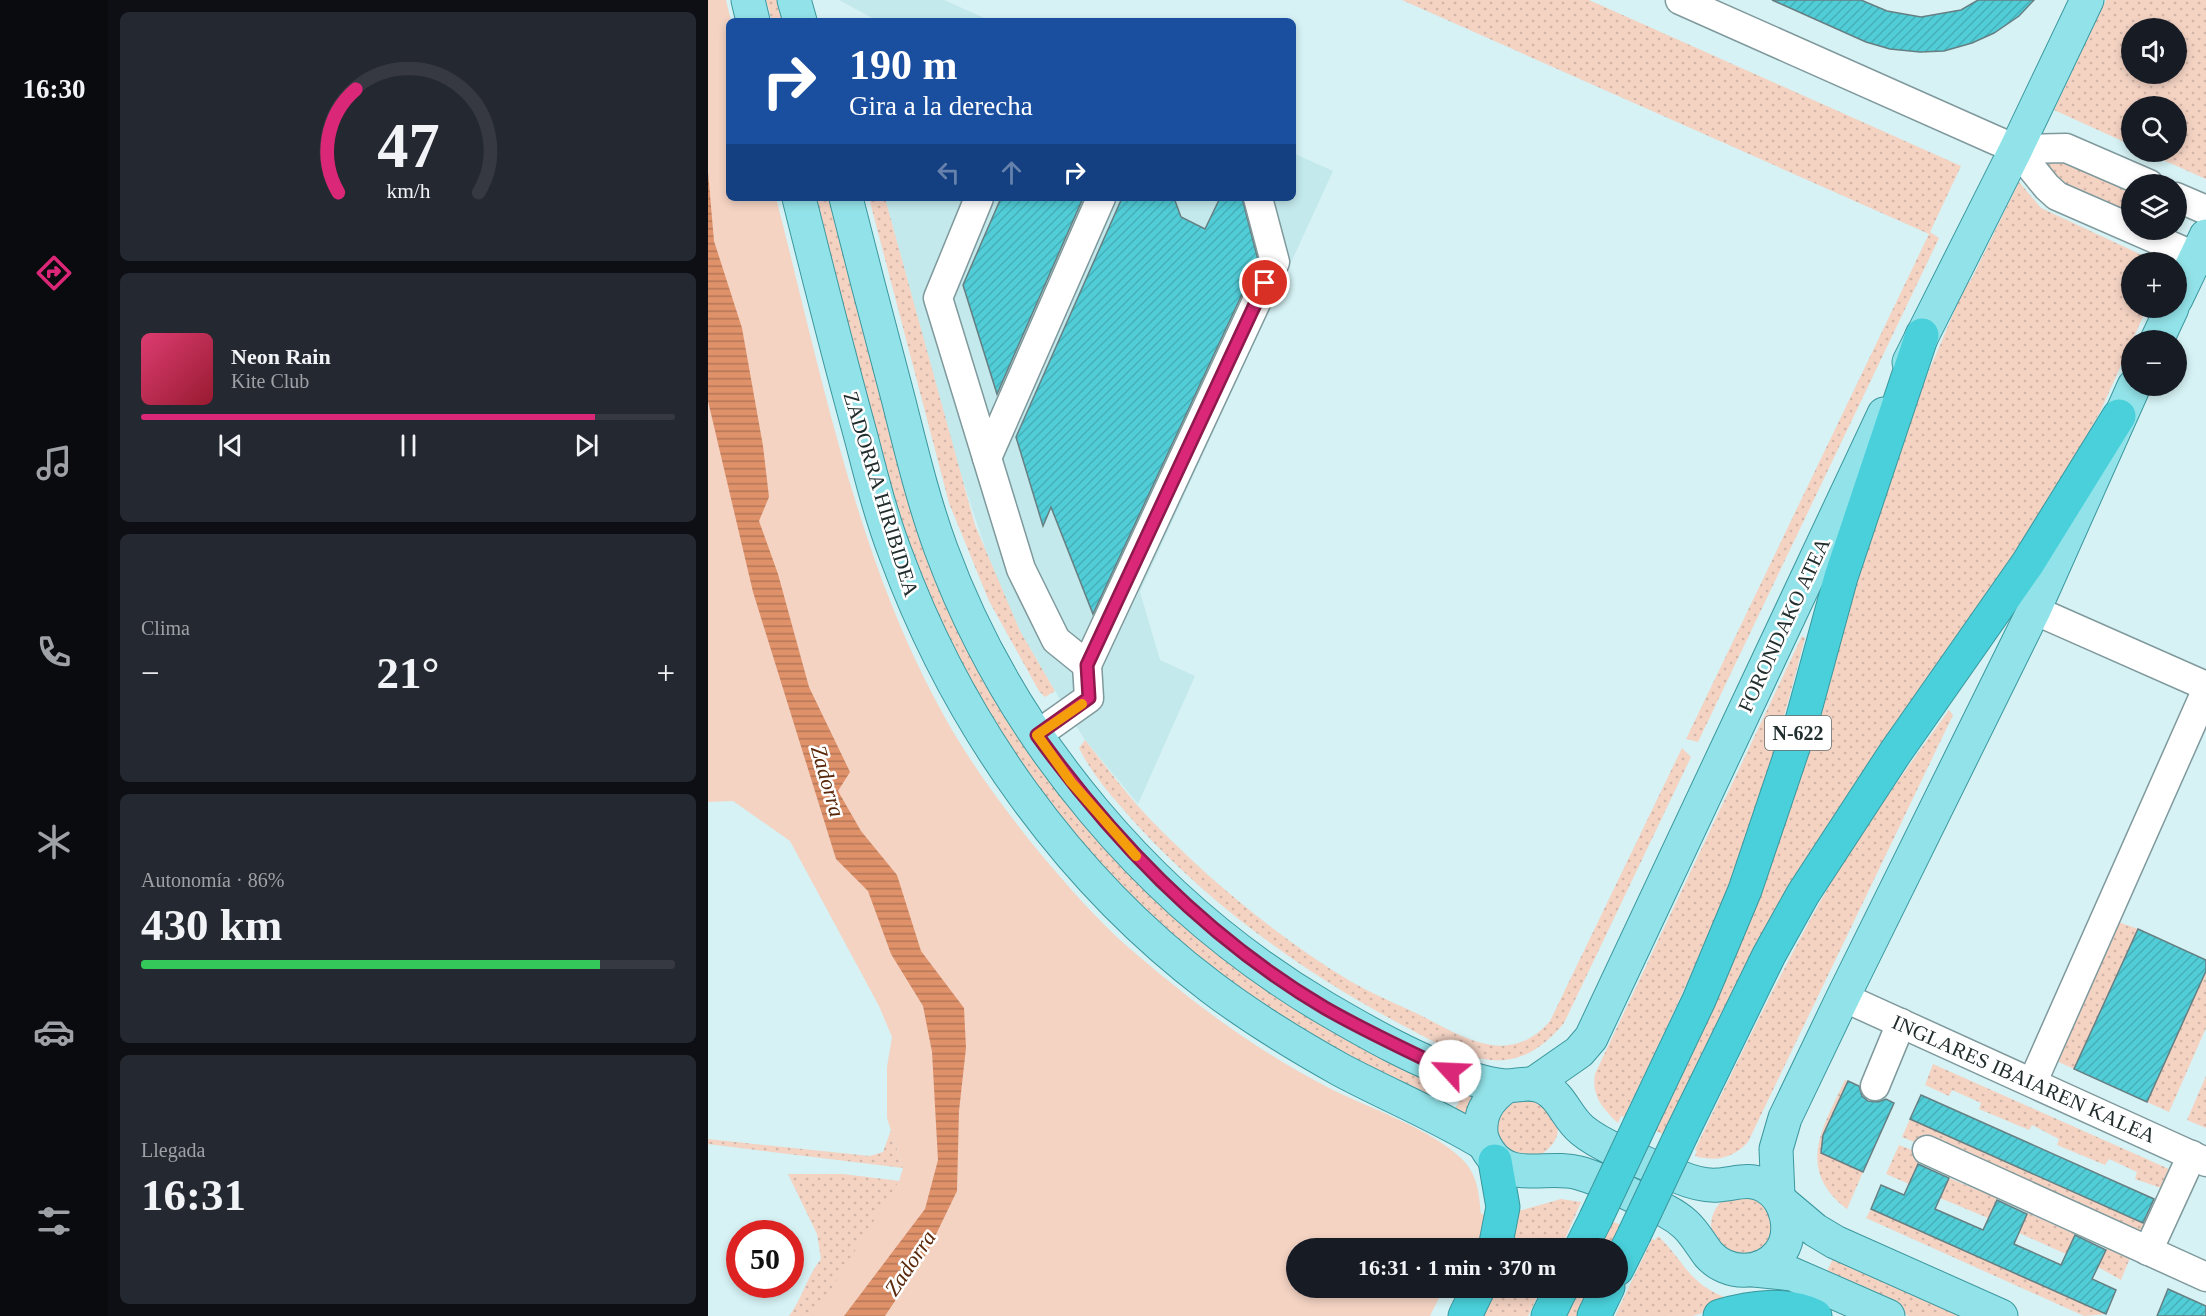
<!DOCTYPE html>
<html lang="es">
<meta charset="utf-8">
<style>
:root{--surface:#171b24;--page:#242831;--text:#f1f3f6;--muted:#9ea1a6;--line:#363941;--accent:#db2777}
body{margin:0;font-family:"Times New Roman",serif;background:var(--page);color:var(--text);height:100vh;display:flex;flex-direction:column;font-size:22px;white-space:nowrap}
*{box-sizing:border-box;margin:0}
p{font-size:20px;color:var(--muted)}
.icon{flex:none;width:33px;height:33px;fill:none;stroke:currentColor;stroke-width:2;stroke-linecap:round;stroke-linejoin:round}
.map{position:relative;flex:1;overflow:hidden}
.drawer{display:flex;flex-direction:column;gap:12px;padding:12px;background:#0d0f14;width:600px}
.drawer>*{flex:none}
.guide{position:absolute;left:18px;top:18px;width:570px;height:183px;border-radius:9px;box-shadow:0 3px 9px #0003;background:#1a4fa0;color:#fff;overflow:hidden}
.fabs{position:absolute;left:1413px;top:18px;display:grid;gap:12px}
.fabs a{display:grid;place-items:center;width:66px;height:66px;border-radius:50%;background:var(--surface);box-shadow:0 3px 9px #0003;font-size:30px}
.speed{position:absolute;left:18px;top:1220px;display:flex;gap:12px;font-size:30px;font-weight:700;text-align:center}
.speed>*{display:grid;place-content:center;width:78px;height:78px;border-radius:50%;background:var(--surface);box-shadow:0 3px 9px #0003;line-height:1}
.speed .limit{border:9px solid #d22;background:#fff;color:#111}
.pin{position:absolute;display:grid;place-items:center;width:51px;height:51px;color:#fff;margin:-26px;border:3px solid #fff;border-radius:50%;box-shadow:0 2px 6px #0007}
.me{position:absolute;width:66px;margin:-33px;rotate:295deg;stroke-linejoin:round;filter:drop-shadow(0 0 4px #0008)}
.turn{display:flex;align-items:center;gap:21px;height:126px;padding:0 24px;font-size:27px}
.turn .icon{width:78px;height:78px;stroke-width:2.5}
.turn b{display:block;font-size:42px;line-height:51px}
.lanes{display:flex;align-items:center;height:57px;padding:0 24px;background:#0003;justify-content:center;gap:30px;direction:ltr}
.lanes .off{opacity:.35}
.big{font-size:45px;font-weight:700;line-height:1.1}
.drawer .card{flex:1;display:flex;flex-direction:column;justify-content:center;gap:9px;min-width:0;padding:0 21px;border-radius:9px;background:var(--page)}
.drawer .dial{align-items:center;gap:0}
.dial svg{height:156px;overflow:visible;fill:none;stroke:var(--line);stroke-width:7;stroke-linecap:round;text-anchor:middle}
.dial text{fill:var(--text);stroke:none}
.song{display:flex;align-items:center;gap:18px}
.cover{width:72px;height:72px;border-radius:9px;background:linear-gradient(135deg,hsl(340 70% 55%),hsl(350 70% 35%))}
.played{height:6px;border-radius:3px;background:linear-gradient(90deg,var(--accent) 85%,var(--line) 85%)}
.keys{display:flex;justify-content:space-around;direction:ltr}
.heat{display:flex;justify-content:space-between;align-items:center;font-size:33px;direction:ltr}
.charge{height:9px;border-radius:4px;background:linear-gradient(90deg,#34c759 86%,var(--line) 0)}
.trip{position:absolute;left:578px;top:1238px;width:342px;height:60px;border-radius:30px;background:var(--surface);box-shadow:0 3px 9px #0003;font-weight:700;line-height:60px;text-align:center}
main{display:flex;flex:1;min-height:0}
.tab-bar{display:flex;flex-direction:column;width:108px;justify-content:space-around;align-items:center;background:#090b0e;color:var(--muted)}
.tab-bar .icon{width:42px;height:42px}
.tab-bar .on{color:var(--accent)}
.tab-bar b{font-size:27px;color:var(--text)}
.map>svg:first-child{display:block}
</style>
<main>
<nav class="tab-bar">
<b>16:30</b>
<svg class="icon on" aria-label="directions" viewBox="0 0 24 24"><path d="M12 3l9 9-9 9-9-9zM9 14v-3h6M13 9l2 2-2 2"/></svg>
<svg class="icon" aria-label="music" viewBox="0 0 24 24"><path d="M9 18V5l10-2v13"/><circle cx="6" cy="18" r="3"/><circle cx="16" cy="16" r="3"/></svg>
<svg class="icon" aria-label="phone" viewBox="0 0 24 24"><path d="M5 4h4l2 5-3 2q2 4 5 5l2-3 5 2v4C11 20 4 13 5 4z"/></svg>
<svg class="icon" aria-label="climate" viewBox="0 0 24 24"><path d="M12 3v18M4 7l16 10M4 17L20 7"/></svg>
<svg class="icon" aria-label="car" viewBox="0 0 24 24"><path d="M5 17H2v-5l4-1 3-4h7l3 4 3 1v5h-3M9 17h6M6 11h13"/><circle cx="7" cy="17" r="2"/><circle cx="17" cy="17" r="2"/></svg>
<svg class="icon" aria-label="filters" viewBox="0 0 24 24"><path d="M4 7h16M4 17h16"/><circle cx="9" cy="7" r="2"/><circle cx="15" cy="17" r="2"/></svg>
</nav>
<section class="drawer">
<div class="card dial"><svg viewBox="0 0 100 80">
<path d="M14 69A42 42 0 1 1 86 69"/>
<path d="M14 69A42 42 0 0 1 23 16" stroke="#db2777"/>
<text x="50" y="56" font-size="32" font-weight="700">47</text>
<text x="50" y="72" font-size="11">km/h</text>
</svg></div>
<div class="card">
<div class="song"><i class="cover"></i><div><b>Neon Rain</b><p>Kite Club</p></div></div>
<div class="played"></div>
<div class="keys"><svg class="icon" aria-label="previous" viewBox="0 0 24 24"><path d="M18 5L8 12l10 7zM5 5v14"/></svg><svg class="icon" aria-label="pause" viewBox="0 0 24 24"><path d="M8 5v14M16 5v14"/></svg><svg class="icon" aria-label="next" viewBox="0 0 24 24"><path d="M6 5l10 7-10 7zM19 5v14"/></svg></div>
</div>
<div class="card"><p>Clima</p>
<div class="heat"><a>−</a><b class="big">21°</b><a>+</a></div>
</div>
<div class="card"><p>Autonomía · 86%</p><b class="big">430 km</b><div class="charge"></div></div>
<div class="card"><p>Llegada</p><b class="big">16:31</b></div>
</section>
<div class="map">
<svg width="1498" height="1316" viewBox="0 0 1498 1316">
<defs>
<pattern id="grass-dots" width="8" height="8" patternUnits="userSpaceOnUse" patternTransform="scale(1.5)"><rect width="8" height="8" fill="#f4d3c3"/><path d="M2 2h.1M6 6h.1" fill="none" stroke="#d1b5a8" stroke-width="1.8" stroke-linecap="round"/></pattern>
<pattern id="water-rules" width="6" height="5" patternUnits="userSpaceOnUse" patternTransform="scale(1.5)"><rect width="6" height="5" fill="#df9169"/><path d="M0 2.5h6" fill="none" stroke="#b47757"/></pattern>
<pattern id="building-hatch" width="6" height="6" patternUnits="userSpaceOnUse" patternTransform="scale(1.5)"><rect width="6" height="6" fill="#51cdd7"/><path d="M-1 1l2-2M0 6l6-6M5 7l2-2" fill="none" stroke="#46b0b9"/></pattern>
</defs>
<rect width="100%" height="100%" fill="#d6f2f4"/>
<g fill="#c3e9ec">
<path d="M131,0H236L283,21H170Z"/>
<path d="M585,153L625,171L432,592L452,660L487,676L430,804L377,740L360,713L312,631L286,575L249,463L177,198H585Z"/>
</g>
<g fill="url(#grass-dots)" fill-rule="evenodd">
<path d="M58,0H77L82,21H64Z"/>
<path d="M694,0H881L1253,166L1222,232L1231,238L990,742L978,739L1221,234Z"/>
<path d="M1398,0H1498V179L1437,152H1468V106H1424L1423,145L1346,110ZM1424,28H1468V74H1424Z"/>
<path d="M1348,159L1423,186V216L1357,186L1336,161Z"/>
<path d="M1311,182L1333,208L1449,262H1424V308H1439L1392,412L1349,488L958,1136L944,1129L1070,841L1099,760L1155,561L1210,397L1259,281L1262,282Z"/>
<path d="M109,198H128L229,559L431,874L731,1075L722,1101L650,1068L469,948L313,777L206,582L126,277Z"/>
<path d="M161,198H177L267,525L312,631L347,691L337,697L331,691L281,601L241,503Z"/>
<path d="M1094,636L1097,638C1075,723 1051,808 1019,889C988,967 952,1042 916,1117L913,1116L910,1123C895,1109 883,1095 887,1074Z"/>
<path d="M1241,710L1245,715L1040,1142C1025,1158 1009,1162 987,1156L989,1151L987,1150C1027,1066 1067,983 1112,902C1150,835 1196,772 1241,710Z"/>
<path d="M377,740C398,766 418,794 441,818C501,880 568,936 642,981C663,993 686,1003 708,1013C754,1036 800,1069 842,1021L974,748L983,757L856,1023C840,1042 821,1058 796,1060C761,1063 723,1040 694,1025C596,973 506,908 431,827C408,801 386,778 371,748Z"/>
<path d="M1405,920L1430,929L1366,1069L1344,1059Z"/>
<path d="M1498,971V1028L1461,1112L1439,1102Z"/>
<path d="M1225,1064L1461,1169L1453,1188L1427,1179L1429,1172L1401,1159L1397,1165L1349,1145L1351,1139L1324,1125L1321,1130L1271,1109L1273,1103L1244,1090L1241,1096L1217,1085Z"/>
<path d="M1498,1076V1128L1479,1120Z"/>
<path d="M1137,1080L1140,1081L1115,1135L1113,1152L1155,1172L1139,1209C1087,1169 1115,1127 1137,1080Z"/>
<path d="M758,1087L771,1090L759,1121L745,1113Z"/>
<path d="M811,1096L835,1102C839,1108 847,1116 849,1123C854,1141 837,1154 823,1160L790,1145C784,1115 786,1113 811,1096Z"/>
<path d="M1202,1119L1437,1224L1432,1235L1194,1137Z"/>
<path d="M183,1130L195,1168L0,1144V1139L162,1156L175,1152Z"/>
<path d="M1191,1145L1214,1154L1201,1184L1178,1174Z"/>
<path d="M80,1174H135L224,1185L136,1316H81C95,1297 98,1278 113,1259L109,1234Z"/>
<path d="M1241,1178L1289,1198L1280,1218L1232,1198Z"/>
<circle cx="1034" cy="1225" r="31"/>
<path d="M853,1199L873,1202L853,1248H796L807,1212Z"/>
<path d="M1163,1209L1398,1314L1376,1316L1158,1218Z"/>
<path d="M1320,1213L1367,1234L1358,1254L1311,1233Z"/>
<path d="M902,1221L914,1225L903,1248H889Z"/>
<path d="M950,1236C980,1265 978,1282 1021,1299V1304L985,1316H907L944,1239L947,1240Z"/>
<path d="M1399,1248L1422,1258L1413,1280L1390,1267Z"/>
<path d="M1128,1252L1271,1316H1201L1116,1278Z"/>
<path d="M779,1287H834L820,1316H766Z"/>
<path d="M870,1287H883L869,1316H856Z"/>
</g>
<path fill="#f4d3c3" d="M0,0H18L23,21H21V198H68C111,364 147,550 228,701C256,755 293,805 331,852C359,885 388,919 420,947C486,1004 546,1049 623,1089C663,1109 724,1129 755,1160C770,1176 771,1194 773,1214L783,1215L775,1248H588V1287H748L735,1290L722,1316H106L191,1181L195,1168L179,1118V1067L184,1037L171,1006L82,841L25,801L0,802Z"/>
<path fill="url(#water-rules)" d="M0,172L6,241L34,328L55,446L61,497L51,521L70,574L101,687L142,772L130,791L153,831L189,875L213,951L256,1008L258,1048L251,1111L249,1191L219,1253L177,1316H136L217,1209L230,1160L224,1052L215,1006L183,954L160,891L128,859L45,592L0,401Z"/>
<g fill="url(#building-hatch)" stroke="#667f82" stroke-width="1.5">
<path d="M1064,0H1153L1179,11L1213,17L1253,10L1270,0H1326L1311,16L1286,33L1264,43L1236,51L1212,52L1182,49L1158,42Z"/>
<path d="M293,198H375L289,394L255,285Z"/>
<path d="M414,198H466L473,217L497,229L512,198H534L550,260L385,614L343,507L335,526L308,437Z"/>
<path d="M1430,929L1498,960V971L1439,1102L1366,1069Z"/>
<path d="M1140,1081L1151,1086L1154,1096L1160,1101L1170,1102L1178,1099L1186,1103L1155,1172L1113,1153L1115,1135Z"/>
<path d="M1213,1095L1446,1199L1435,1223L1202,1119Z"/>
<path d="M1210,1164L1241,1178L1227,1209L1275,1230L1289,1200L1319,1214L1306,1244L1353,1265L1367,1235L1398,1250L1384,1279L1408,1290L1398,1314L1163,1209L1173,1185L1196,1195Z"/>
<path d="M1460,1289L1498,1306V1316H1449Z"/>
</g>
<g fill="none" stroke-linecap="round" stroke-linejoin="round">
<defs>
<g id="minor">
<path d="M972,0L1287,140L1308,149L1358,148L1441,184"/>
<path d="M1308,149L1339,187L1349,196L1498,261"/>
<path d="M1468,197L1498,210"/>
<path d="M271,198L230,298L313,569L348,640L379,665L567,262L550,198"/>
<path d="M279,458L393,198"/>
<path d="M1326,610L1498,686"/>
<path d="M329,735L381,698L379,665"/>
<path d="M1135,997L1498,1162"/>
<path d="M1330,1070L1498,691"/>
<path d="M1167,1086L1193,1023"/>
<path d="M1219,1150L1498,1277"/>
<path d="M1440,1251L1484,1155"/>
</g>
<g id="major">
<path d="M40,0L45,21"/>
<path d="M86,0L92,21"/>
<path d="M91,198C111,278 131,357 153,437C163,476 173,516 188,555C250,723 359,878 503,987C544,1018 588,1045 633,1070C680,1095 729,1115 775,1143"/>
<path d="M138,198C155,265 172,331 190,398C203,449 215,500 233,549C303,739 443,905 617,1008C658,1032 714,1064 759,1077C770,1081 785,1085 797,1086C811,1086 821,1081 835,1087C854,1096 858,1117 874,1130C895,1148 945,1166 971,1177C983,1182 997,1186 1010,1185C1027,1184 1041,1177 1057,1186C1080,1199 1087,1234 1071,1254C1053,1276 1019,1275 1001,1255C993,1245 987,1233 977,1224C965,1213 950,1207 934,1200C914,1191 893,1179 871,1173C839,1164 803,1184 781,1152C775,1143 772,1136 773,1125C774,1107 785,1095 799,1086"/>
<path d="M1468,299L1498,236"/>
<path d="M1449,340L1464,308"/>
<path d="M1201,362L1308,149L1379,0"/>
<path d="M825,1084L871,1052L883,1038L1176,414"/>
<path d="M1070,1196L1068,1149L1077,1118L1135,997L1326,610L1426,386"/>
<path d="M1075,1203L1107,1230L1127,1242L1293,1316"/>
<path d="M1046,1270L1084,1274L1180,1316"/>
</g>
<g id="highway">
<path d="M934,1120L991,1000L1037,890L1093,724L1133,577L1214,335"/>
<path d="M974,1133L1061,955L1095,894L1187,753L1320,563L1411,416"/>
<path d="M787,1248L795,1207L787,1161"/>
<path d="M873,1248L888,1218"/>
<path d="M909,1269L926,1235"/>
<path d="M757,1316L771,1287"/>
<path d="M840,1316L854,1287"/>
<path d="M886,1316L900,1287"/>
<path d="M1012,1316C1043,1307 1077,1302 1107,1316"/>
</g>
</defs>
<use href="#minor" stroke="#7f999c" stroke-width="31"/>
<use href="#major" stroke="#3b979e" stroke-width="35"/>
<use href="#highway" stroke="#3b979e" stroke-width="35"/>
<use href="#minor" stroke="#fff" stroke-width="28"/>
<use href="#major" stroke="#92e3e9" stroke-width="33"/>
<use href="#highway" stroke="#49d0da" stroke-width="33"/>
<defs>
<g id="highway-bridge">
<path d="M888,1218L934,1120"/>
<path d="M926,1235L974,1133"/>
</g>
</defs>
<use href="#highway-bridge" stroke="#3b979e" stroke-width="35" stroke-linecap="butt"/>
<use href="#highway-bridge" stroke="#49d0da" stroke-width="33"/>
</g>
<g fill="none" stroke-linecap="round" stroke-linejoin="round">
<defs>
<path id="route" d="M557,283L379,665L381,698L329,735C407,843 500,939 617,1008C657,1031 700,1051 742,1071"/>
</defs>
<use href="#route" stroke="#8e194d" stroke-width="15"/>
<use href="#route" stroke="#db2777" stroke-width="10"/>
<path stroke="#f59e0b" stroke-width="10" d="M374,704L329,735L363,782L428,856"/>
</g>
<g text-anchor="middle" dominant-baseline="central" stroke-width="5" stroke-linejoin="round" paint-order="stroke">
<rect fill="#fff" stroke="#646c6d" stroke-width="1.5" x="1057" y="716" width="66" height="34" rx="4.5"/>
<g font-size="20" font-weight="bold" fill="#222d2e">
<text x="1090" y="733">N-622</text>
</g>
<g font-size="21" fill="#222d2e" stroke="#fff">
<text transform="translate(173 494) rotate(73)">ZADORRA HIRIBIDEA</text>
<text transform="translate(1076 625) rotate(-65)">FORONDAKO ATEA</text>
<text transform="translate(1316 1079) rotate(24)">INGLARES IBAIAREN KALEA</text>
</g>
<g font-size="22" font-style="italic" fill="#5a280a" stroke="#fff">
<text transform="translate(120 781) rotate(74)">Zadorra</text>
<text transform="translate(202 1263) rotate(-56)">Zadorra</text>
</g>
</g>
</svg>
<div class="fabs">
<a><svg class="icon" aria-label="sound" viewBox="0 0 24 24"><path d="M4 9h4l5-4v14l-5-4H4zM17 9q2 3 0 6"/></svg></a>
<a><svg class="icon" aria-label="search" viewBox="0 0 24 24"><circle cx="10" cy="10" r="6"/><path d="M15 15l6 6"/></svg></a>
<a><svg class="icon" aria-label="layers" viewBox="0 0 24 24"><path d="M12 4l9 5-9 5-9-5zM3 14l9 5 9-5"/></svg></a>
<a>+</a>
<a>−</a>
</div>
<div class="speed"><div class="limit">50</div></div>
<div class="pin" style="left:557px;top:283px;background:#d93025"><svg class="icon" aria-label="arrive" viewBox="0 0 24 24"><path d="M6 21V4h12l-3 4 3 4H6"/></svg></div>
<svg class="me" style="left:742px;top:1071px" viewBox="-20 -20 40 40"><circle r="19" fill="#fff"/><path d="M0-13L10 11 0 6-10 11z" fill="#db2777"/></svg>
<div class="trip">16:31 · 1 min · 370 m</div>
<div class="guide">
<div class="turn"><svg class="icon" aria-label="right" viewBox="0 0 24 24"><path d="M7 20v-9h11M14 6l5 5-5 5"/></svg><div><b>190 m</b>Gira a la derecha</div></div>
<div class="lanes"><svg class="icon off" aria-label="left" viewBox="0 0 24 24"><path d="M17 20v-9H6M10 6l-5 5 5 5"/></svg><svg class="icon off" aria-label="ahead" viewBox="0 0 24 24"><path d="M12 20V5M6 11l6-6 6 6"/></svg><svg class="icon" aria-label="right" viewBox="0 0 24 24"><path d="M7 20v-9h11M14 6l5 5-5 5"/></svg></div>
</div>
</div>
</main>
